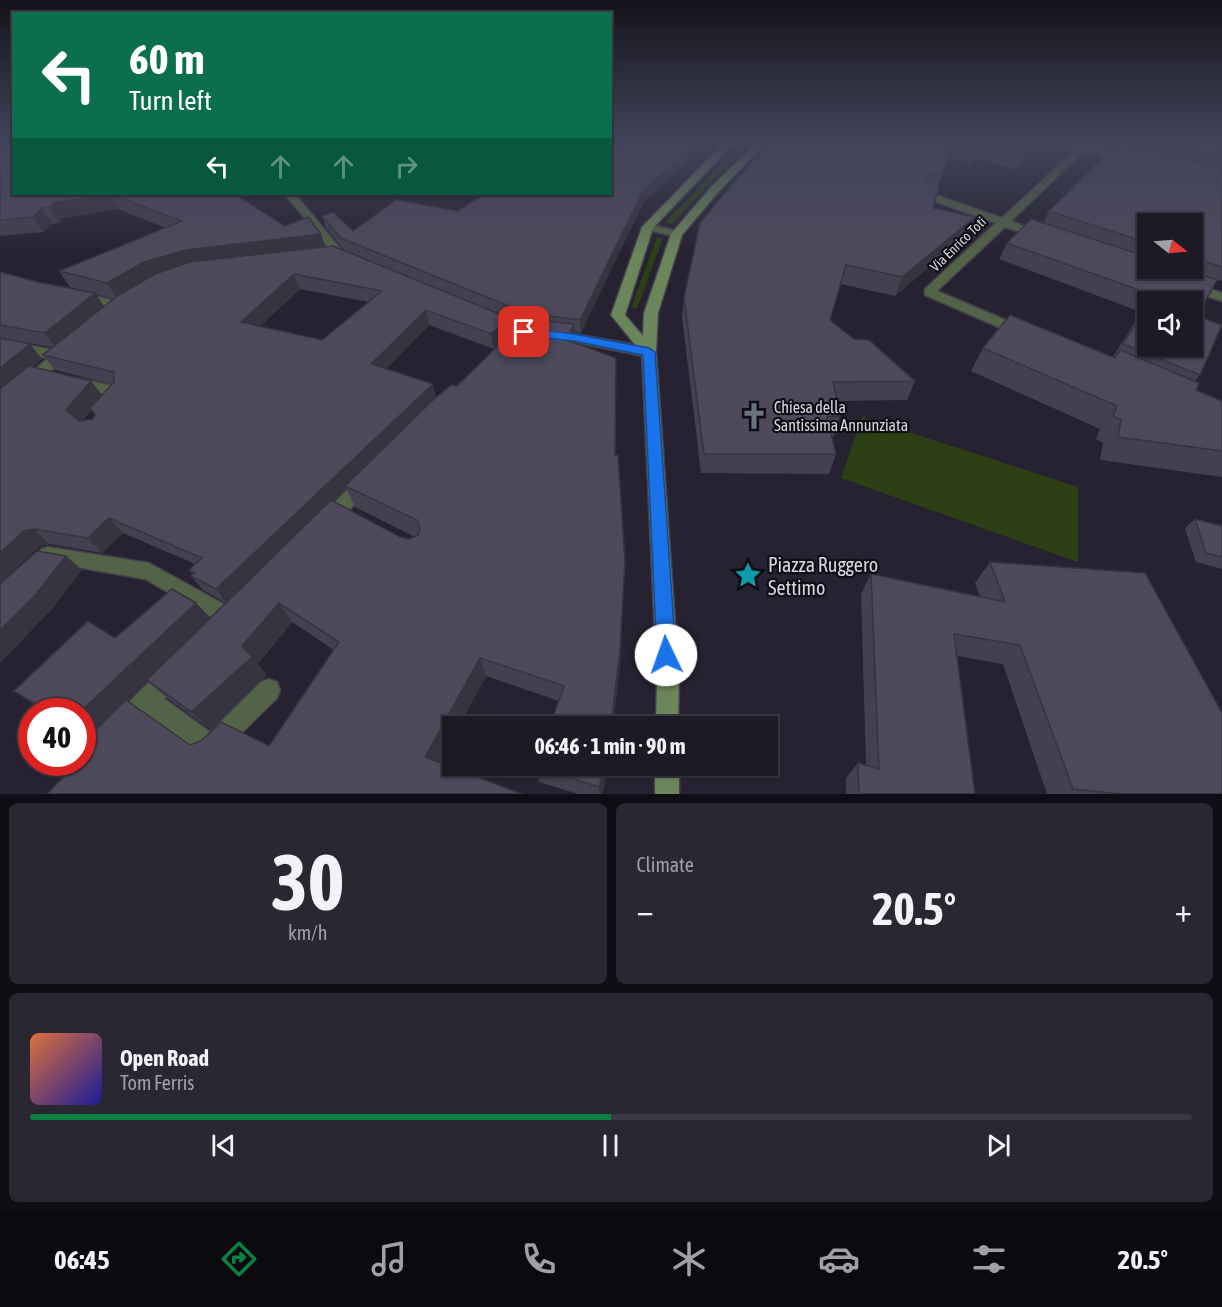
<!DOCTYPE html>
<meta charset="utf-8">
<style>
:root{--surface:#1c1a25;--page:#292732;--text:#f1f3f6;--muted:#a0a1a7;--line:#3a3842;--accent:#0b8043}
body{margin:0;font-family:"Asap Condensed",sans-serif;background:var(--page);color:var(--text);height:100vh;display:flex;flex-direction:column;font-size:22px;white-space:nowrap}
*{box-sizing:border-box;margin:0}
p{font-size:20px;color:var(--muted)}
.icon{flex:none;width:33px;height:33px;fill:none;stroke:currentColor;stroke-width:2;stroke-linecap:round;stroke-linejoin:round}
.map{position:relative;height:794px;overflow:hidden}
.sheet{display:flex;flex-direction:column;gap:9px;padding:9px;background:#0f0e14;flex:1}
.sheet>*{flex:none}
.banner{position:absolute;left:12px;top:12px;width:600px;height:183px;border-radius:0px;box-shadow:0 2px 4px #0004,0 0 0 2px var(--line);background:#0b6e4f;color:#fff;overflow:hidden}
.needle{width:39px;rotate:107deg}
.tools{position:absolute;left:1137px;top:213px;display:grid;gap:12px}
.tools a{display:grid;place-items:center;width:66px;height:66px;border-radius:0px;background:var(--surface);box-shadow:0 2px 4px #0004,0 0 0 2px var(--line);font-size:30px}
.speed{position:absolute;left:18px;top:698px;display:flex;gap:12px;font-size:30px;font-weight:700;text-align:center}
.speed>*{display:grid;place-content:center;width:78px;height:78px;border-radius:50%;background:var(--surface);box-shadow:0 2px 4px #0004,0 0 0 2px var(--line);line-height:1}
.speed .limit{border:9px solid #d22;background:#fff;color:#111}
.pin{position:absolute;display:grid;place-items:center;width:51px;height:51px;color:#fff;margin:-26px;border-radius:12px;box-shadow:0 3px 9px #0006}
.me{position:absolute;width:66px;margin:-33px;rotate:357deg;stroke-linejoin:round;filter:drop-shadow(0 0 4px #0008)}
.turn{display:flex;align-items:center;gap:21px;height:126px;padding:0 18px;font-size:27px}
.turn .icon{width:78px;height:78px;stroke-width:2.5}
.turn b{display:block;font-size:42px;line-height:51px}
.lanes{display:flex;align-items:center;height:57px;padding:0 18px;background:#0003;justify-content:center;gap:30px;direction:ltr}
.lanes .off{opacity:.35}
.big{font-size:45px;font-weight:700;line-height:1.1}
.sheet .tile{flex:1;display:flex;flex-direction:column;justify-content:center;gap:9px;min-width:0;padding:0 21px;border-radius:9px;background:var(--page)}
.sheet .dial{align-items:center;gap:0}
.dial b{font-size:78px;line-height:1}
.song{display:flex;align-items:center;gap:18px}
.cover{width:72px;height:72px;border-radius:9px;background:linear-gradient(135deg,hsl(20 70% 55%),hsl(240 70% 35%))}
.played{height:6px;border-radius:3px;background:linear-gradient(90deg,var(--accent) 50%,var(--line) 50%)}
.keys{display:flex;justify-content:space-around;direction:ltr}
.heat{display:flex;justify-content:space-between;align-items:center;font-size:33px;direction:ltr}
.sheet .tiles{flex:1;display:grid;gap:9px;grid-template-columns:1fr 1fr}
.tile:last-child{grid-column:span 2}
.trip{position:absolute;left:442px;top:716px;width:336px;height:60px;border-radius:0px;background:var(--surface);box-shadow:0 2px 4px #0004,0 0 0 2px var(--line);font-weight:700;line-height:60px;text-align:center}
.dock{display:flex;height:96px;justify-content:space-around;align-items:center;background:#0b0a0f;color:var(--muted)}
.dock .icon{width:42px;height:42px}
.dock .on{color:var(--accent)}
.dock b{font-size:27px;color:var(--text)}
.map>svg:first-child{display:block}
</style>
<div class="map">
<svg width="1222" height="794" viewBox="0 0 1222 794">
<rect width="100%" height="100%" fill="#262231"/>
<g fill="#2d4015">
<path d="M741,145L746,146L672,224L665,222Z"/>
<path d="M657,237L663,238L637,309L631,308Z"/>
<path d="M862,417L1078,487V562L841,478Z"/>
</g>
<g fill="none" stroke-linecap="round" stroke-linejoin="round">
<defs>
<g id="lane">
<path d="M648,224L681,232L683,234L677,237L644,229L642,227Z"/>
<path d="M16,343L60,351L67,356L60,361L11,350L9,347L11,344Z"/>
<path d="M77,378L123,388L125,392L117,403H107L104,399L107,395L72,387L70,383Z"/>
<path d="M48,547L149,563L236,611L239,618L236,625L229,627L145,579L41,561L39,555L41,549Z"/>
<path d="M269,679L277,682L280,690L277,698L219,755L211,759L203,755L139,708L136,700L139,692L147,689L155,692L210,732L261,682Z"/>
</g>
<g id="street">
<path d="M1066,144H1091L1090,146L1131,158L1126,161L1085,150L1011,221L1043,233V237H1035L1005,227L937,291L1027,329L1029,332L1027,335H1017L925,295V289L996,223L922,197V193H930L1002,218L1077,148Z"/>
<path d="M285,194H295L343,252L352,256V260L348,262L335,256Z"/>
<path d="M1192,283L1222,293V301L1188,290L1186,287Z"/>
<path d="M81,293L125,303L126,306L120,310L77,300L75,297Z"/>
<path d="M492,314L527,328L574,334L649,347L656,352L649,357L574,342L524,336L487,321L485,318L487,315Z"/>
<path d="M65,347L70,349L72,352L70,355L5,409L0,410V397L60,349Z"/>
<path d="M363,478L369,480L372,485L369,490L335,524L329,526L323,524L320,519L323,514L357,480Z"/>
<path d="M172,664L180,667L183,675L180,683L133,730L125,733L117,730L114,722L117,714L164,667Z"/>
</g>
<g id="secondary">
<path d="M723,144H733L653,228L625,315L643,336L644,313L671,234L712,186L756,144H765L720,190L682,235L658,313L656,352L679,678L678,726H656L657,678L642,353L611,315L642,227Z"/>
<rect x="655" y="765" width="24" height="29"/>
</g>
</defs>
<use href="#lane" stroke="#433f4d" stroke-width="3"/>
<use href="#street" stroke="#433f4d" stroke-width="3"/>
<use href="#secondary" stroke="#433f4d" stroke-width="3"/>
<use href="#lane" fill="#526347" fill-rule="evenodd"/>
<use href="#street" fill="#526347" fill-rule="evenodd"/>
<use href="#secondary" fill="#6b865a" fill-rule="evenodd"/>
</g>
<g fill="#43404f" fill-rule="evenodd">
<path d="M0,144L234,194L285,226L326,247L511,333L521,323L344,250L326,228L322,216L353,231L458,211L643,203L581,333L575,332V343L615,455L624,581L620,668L559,701L486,676L459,726H453L439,762L97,742L90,737L89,738L82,734V711H44L14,691L115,638L196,603L210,618L226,603L203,590L191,576L193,575L189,570L195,564L123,533L102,553L49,544L40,546L0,583V272L38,282L81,290L70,287L59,271L166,228L118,209L63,218L59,223L52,224L43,232L0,236ZM300,289L368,302L322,340L260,326ZM96,294L113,299L104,306ZM429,325L494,349L503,341L457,386L437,397L386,369ZM5,339L52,347L43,355L55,370L112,384L102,395L91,381L33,367L42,359L30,344ZM91,410L95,415L93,419L83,420ZM346,488L355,507L415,537L409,539L400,537L333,501ZM292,622L334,650L269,746L190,745L127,701L147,681L167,698L210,729L267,675L258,664Z"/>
<path d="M770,144H1044L1016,169L977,159L970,164L947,157L938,185L933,208L975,217L967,235L895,296L841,284L830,320L854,339L915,381L907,400L837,401L840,416L834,436H832L836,454L829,474L701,473L682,317L684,297Z"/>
<path d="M1094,144H1222V281L1216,279L1215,280L1197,316L1200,375L1195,381L1196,390L1222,401V477L1100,460L1103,443L1096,439L1100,429L971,371L983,348L1113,357L1141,312L999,259L1007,243L1043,223L1049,211L1112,149ZM1148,224H1192V268H1148ZM1148,302H1192L1148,346Z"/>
<path d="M1195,519L1222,526V569L1196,562L1185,528Z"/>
<path d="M990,562L1222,794H1047L1003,664L957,656L975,794H846V778L858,763L866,765L861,594L871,574L980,597L975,583Z"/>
<path d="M536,765H608L607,774L602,794H578L539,782L536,767Z"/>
</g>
<g fill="#373440">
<path d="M0,144H9L0,158Z"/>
<path d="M696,144H707L643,203L581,333L580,320L643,191Z"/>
<path d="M982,144H983L977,159L970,164L977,147Z"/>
<path d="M1033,144H1044L1016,169L1023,153Z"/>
<path d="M109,194L118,209L63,218L59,223L49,208L54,203Z"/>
<path d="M42,208L52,224L43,232L33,217Z"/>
<path d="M975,217L967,235L895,296L902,277Z"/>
<path d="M321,234L327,250L118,300L107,283L144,262L186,250Z"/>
<path d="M294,274L300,289L249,337L241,322Z"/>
<path d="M95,293L105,308L56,348L45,333Z"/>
<path d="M426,310L429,325L376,380L371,364Z"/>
<path d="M509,318L511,334L494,349L491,334Z"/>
<path d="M574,324L575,345L567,340Z"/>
<path d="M30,344L42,359L0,394V368Z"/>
<path d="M91,381L103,396L79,425L66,410Z"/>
<path d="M433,384L437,400L345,486L346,488L227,604L216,589Z"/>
<path d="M109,518L123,533L102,553L88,538Z"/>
<path d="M34,529L49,544L40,546L0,583V553L24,531Z"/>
<path d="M66,556L82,570L53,608L0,663V630Z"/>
<path d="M624,581L620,668L613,726H611Z"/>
<path d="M196,603L211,619L89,738L82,734V711H81Z"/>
<path d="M279,603L292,622L258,664L267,675L210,729L191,712L242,646Z"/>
<path d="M480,658L486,676L459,726H453V737L434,772L425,757Z"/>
<path d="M605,765H608L607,774L602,794H599V787Z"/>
</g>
<g fill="#4e4a5c" stroke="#373440" stroke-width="1.5" fill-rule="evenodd">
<path d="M6,144H14V194H109L54,203L49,208H42L33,217L0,220V150L6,148Z"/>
<path d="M610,144H696L643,191L580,320L526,313L341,238L322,216L333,212L353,231L396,200L458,211L485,194H610Z"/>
<path d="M770,144H951L942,175L928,174L926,176V181L939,186L933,208L975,217L902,277L846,265L830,320L854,339L869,340L915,381L833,382L840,416L827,417L836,454H704L684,297L700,223L738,177Z"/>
<path d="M965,144H982L977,147Z"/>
<path d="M990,144H1033L1023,153Z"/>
<path d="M1117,144H1120L1222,169V267L1192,257V224H1148V243L1049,211Z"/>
<path d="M1164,144H1222V159Z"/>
<path d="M110,194H234L285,226L308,217L321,234L186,250L144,262L107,283L59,271L182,221Z"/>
<path d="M1031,219L1148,257V268H1181L1217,280L1197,316L1222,325L1200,375L1123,344L1148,304V346H1192V302H1149L1153,295L1007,243Z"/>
<path d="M333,246L509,318L491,334L426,310L371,364L433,384L216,589L191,576L195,573L189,570L202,558L109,518L88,538L34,529L24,531L0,553V389L29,366L91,381L66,410L79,421L93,419L95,414L90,408L114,382V372L43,355L117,296L155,274L190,262ZM294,274L382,291L322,340L241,322Z"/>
<path d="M0,272L38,282L95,293L45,333L0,325Z"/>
<path d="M1010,315L1115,358L1120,350L1199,383L1196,390L1222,401V451L1118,437L1121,420L1113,416L1117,406L983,348Z"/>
<path d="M525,319L574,324L567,340L616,358L615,455H618L625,561L620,649L611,726H550L564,686L480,658L425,757L522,794H47L78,762H82V757L97,742L89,737L126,700L190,745L201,741L221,722L269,746L339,642L279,603L242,646L252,657L191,712L147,680L331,500L400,537L409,539L418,535L420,528L417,520L345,486L433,400L451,385L457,386Z"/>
<path d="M0,338L30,344L0,368Z"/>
<path d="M1195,519L1222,526V557L1206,553Z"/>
<path d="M37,551L66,556L36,594L0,630V584Z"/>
<path d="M990,562L1145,573L1222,713V794H1121L1073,789L1020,645L954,634L975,794H859L858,763L879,769L871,574L1005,602Z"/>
<path d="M172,589L196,603L81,711H46L14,691L88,621L115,638Z"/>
<path d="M536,765H605L599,787L536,767Z"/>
</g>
<linearGradient id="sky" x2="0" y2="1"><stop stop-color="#15131b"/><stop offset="0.56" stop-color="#41445a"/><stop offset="1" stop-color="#41445a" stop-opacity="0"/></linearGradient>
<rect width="1222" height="255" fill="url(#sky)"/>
<path fill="#1a73e8" stroke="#114b97" stroke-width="1.5" d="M524,328L574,334L649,348L655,352L676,655L673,661L666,664L660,661L657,655L643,355L574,341L520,335L518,332Z"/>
<defs>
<symbol id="church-bare" viewBox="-9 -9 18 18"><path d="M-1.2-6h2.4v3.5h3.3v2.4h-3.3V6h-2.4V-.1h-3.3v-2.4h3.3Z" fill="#6b7280" stroke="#0e0d13" stroke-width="2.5" paint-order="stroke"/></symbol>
<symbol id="sight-bare" viewBox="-9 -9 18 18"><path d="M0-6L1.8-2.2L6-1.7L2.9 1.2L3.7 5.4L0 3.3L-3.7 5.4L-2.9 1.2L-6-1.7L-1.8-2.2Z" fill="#0f9aa8" stroke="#0e0d13" stroke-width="2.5" paint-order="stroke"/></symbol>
</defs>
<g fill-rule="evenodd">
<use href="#church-bare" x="735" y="397" width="38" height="38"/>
<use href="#sight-bare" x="729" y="556" width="38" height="38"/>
</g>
<g text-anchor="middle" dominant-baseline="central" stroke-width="4.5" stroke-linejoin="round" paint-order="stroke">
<g font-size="14" fill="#d9d7e2" stroke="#0e0d13">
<text transform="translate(958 244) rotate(-44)">Via Enrico Toti</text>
</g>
<g font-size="16" fill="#d9d7e2" stroke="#0e0d13" text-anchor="start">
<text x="774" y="407">Chiesa della<tspan x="774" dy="18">Santissima Annunziata</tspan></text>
</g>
<g font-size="20" fill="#d9d7e2" stroke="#0e0d13" text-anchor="start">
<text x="768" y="564">Piazza Ruggero<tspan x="768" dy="23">Settimo</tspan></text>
</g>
</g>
</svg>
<div class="tools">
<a><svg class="needle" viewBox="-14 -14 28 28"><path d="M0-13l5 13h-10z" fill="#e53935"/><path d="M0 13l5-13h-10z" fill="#a0a1a7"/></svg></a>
<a><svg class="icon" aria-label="sound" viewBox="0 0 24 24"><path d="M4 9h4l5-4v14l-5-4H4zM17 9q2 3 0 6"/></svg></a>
</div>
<div class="speed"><div class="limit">40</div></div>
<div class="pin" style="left:524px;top:332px;background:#d93025"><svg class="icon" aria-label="arrive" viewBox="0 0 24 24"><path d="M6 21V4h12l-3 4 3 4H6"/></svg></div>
<svg class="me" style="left:666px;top:655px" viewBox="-20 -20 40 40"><circle r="19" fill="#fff"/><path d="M0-13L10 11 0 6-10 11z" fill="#1a73e8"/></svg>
<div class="trip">06:46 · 1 min · 90 m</div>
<div class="banner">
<div class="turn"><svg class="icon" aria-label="left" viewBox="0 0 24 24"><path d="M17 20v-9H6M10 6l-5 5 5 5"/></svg><div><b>60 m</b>Turn left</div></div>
<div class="lanes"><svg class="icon" aria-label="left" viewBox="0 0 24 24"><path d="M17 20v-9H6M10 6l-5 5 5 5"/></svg><svg class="icon off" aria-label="ahead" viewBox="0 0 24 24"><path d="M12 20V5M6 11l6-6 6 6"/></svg><svg class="icon off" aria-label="ahead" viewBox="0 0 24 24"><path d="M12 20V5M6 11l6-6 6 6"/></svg><svg class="icon off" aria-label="right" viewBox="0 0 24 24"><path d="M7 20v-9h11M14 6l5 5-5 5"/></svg></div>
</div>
</div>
<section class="sheet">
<div class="tiles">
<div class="tile dial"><b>30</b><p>km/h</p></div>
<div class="tile"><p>Climate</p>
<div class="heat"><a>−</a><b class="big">20.5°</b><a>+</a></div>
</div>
<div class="tile">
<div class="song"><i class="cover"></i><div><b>Open Road</b><p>Tom Ferris</p></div></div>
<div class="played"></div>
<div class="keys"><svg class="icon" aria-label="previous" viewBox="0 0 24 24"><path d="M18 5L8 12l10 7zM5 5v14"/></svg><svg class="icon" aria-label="pause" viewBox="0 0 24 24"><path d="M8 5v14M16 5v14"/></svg><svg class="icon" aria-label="next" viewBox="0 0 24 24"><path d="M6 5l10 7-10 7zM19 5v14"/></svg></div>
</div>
</div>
</section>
<nav class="dock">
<b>06:45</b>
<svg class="icon on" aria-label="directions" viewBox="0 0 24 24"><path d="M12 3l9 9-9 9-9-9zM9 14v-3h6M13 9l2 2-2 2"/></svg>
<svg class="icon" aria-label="music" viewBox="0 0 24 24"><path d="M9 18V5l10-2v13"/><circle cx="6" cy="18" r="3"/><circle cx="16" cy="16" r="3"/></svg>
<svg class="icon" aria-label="phone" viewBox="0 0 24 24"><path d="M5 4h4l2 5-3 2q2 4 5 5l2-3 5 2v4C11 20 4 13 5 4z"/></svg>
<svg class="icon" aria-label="climate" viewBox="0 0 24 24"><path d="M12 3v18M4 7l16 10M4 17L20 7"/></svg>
<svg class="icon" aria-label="car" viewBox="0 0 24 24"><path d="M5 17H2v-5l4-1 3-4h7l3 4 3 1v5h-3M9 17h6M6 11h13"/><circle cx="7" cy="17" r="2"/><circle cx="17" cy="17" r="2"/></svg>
<svg class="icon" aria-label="filters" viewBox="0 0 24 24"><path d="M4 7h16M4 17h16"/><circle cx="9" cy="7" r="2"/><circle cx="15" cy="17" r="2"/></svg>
<b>20.5°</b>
</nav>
